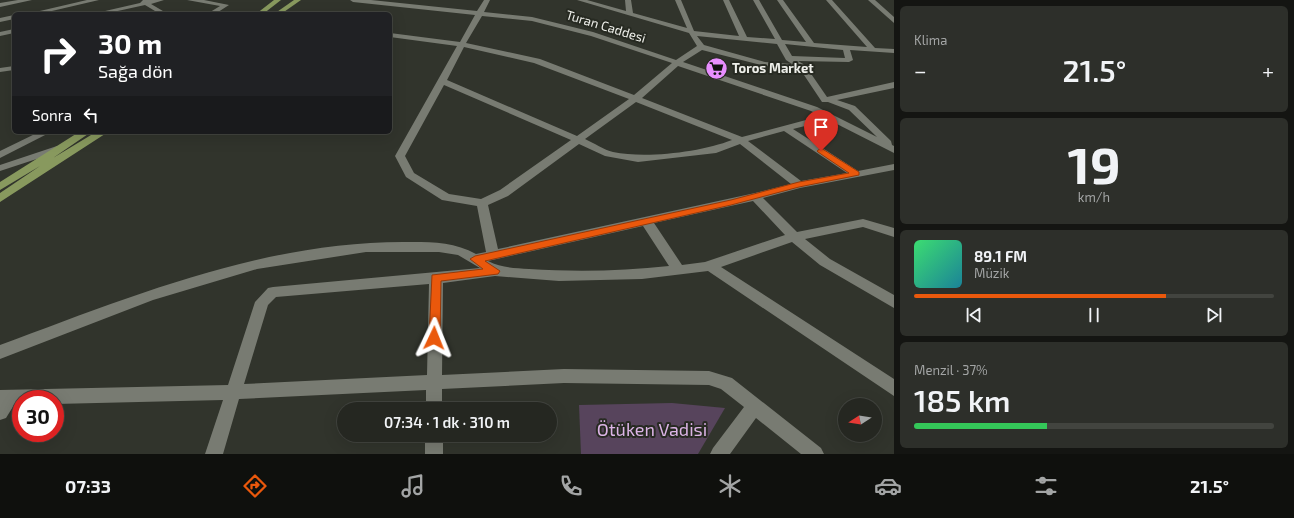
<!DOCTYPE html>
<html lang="tr">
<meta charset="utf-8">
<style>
:root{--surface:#252721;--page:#2d2f2a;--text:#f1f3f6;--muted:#a3a5a5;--line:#42443f;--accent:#ea580c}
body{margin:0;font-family:"Exo 2",sans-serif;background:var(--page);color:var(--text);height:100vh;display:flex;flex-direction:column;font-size:15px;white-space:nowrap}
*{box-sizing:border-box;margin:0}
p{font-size:13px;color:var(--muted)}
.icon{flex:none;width:22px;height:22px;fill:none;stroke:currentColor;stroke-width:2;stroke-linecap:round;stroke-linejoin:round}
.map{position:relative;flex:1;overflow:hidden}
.panel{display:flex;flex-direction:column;gap:6px;padding:6px;background:#141512;width:400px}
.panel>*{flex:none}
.banner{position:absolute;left:12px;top:12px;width:380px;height:122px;border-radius:6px;box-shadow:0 4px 16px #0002,0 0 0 1px var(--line);background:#202124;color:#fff;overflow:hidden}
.needle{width:26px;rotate:258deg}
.buttons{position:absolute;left:838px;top:398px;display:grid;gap:8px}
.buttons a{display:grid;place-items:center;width:44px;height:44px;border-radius:50%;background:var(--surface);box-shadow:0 4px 16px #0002,0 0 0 1px var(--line);font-size:20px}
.speed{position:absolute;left:12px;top:390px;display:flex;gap:8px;font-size:20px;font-weight:700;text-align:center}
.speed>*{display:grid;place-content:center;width:52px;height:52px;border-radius:50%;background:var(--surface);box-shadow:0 4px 16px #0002,0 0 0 1px var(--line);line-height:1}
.speed .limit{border:6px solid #d22;background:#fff;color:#111}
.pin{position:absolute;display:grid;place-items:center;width:34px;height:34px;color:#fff;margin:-41px -17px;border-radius:50% 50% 50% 0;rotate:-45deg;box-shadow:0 0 4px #0007}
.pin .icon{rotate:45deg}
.me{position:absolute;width:44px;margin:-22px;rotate:2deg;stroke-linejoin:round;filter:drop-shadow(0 0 3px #0008)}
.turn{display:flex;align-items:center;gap:14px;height:84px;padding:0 20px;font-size:18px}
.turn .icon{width:52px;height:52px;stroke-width:2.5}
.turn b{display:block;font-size:28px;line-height:34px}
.then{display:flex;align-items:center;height:38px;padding:0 20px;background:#0003;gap:8px;font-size:15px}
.big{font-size:30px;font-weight:600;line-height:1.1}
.panel .card{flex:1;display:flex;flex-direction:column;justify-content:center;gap:6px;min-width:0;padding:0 14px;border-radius:6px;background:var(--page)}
.panel .dial{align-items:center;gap:0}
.dial b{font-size:52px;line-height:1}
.song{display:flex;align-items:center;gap:12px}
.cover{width:48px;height:48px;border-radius:6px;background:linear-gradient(135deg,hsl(140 70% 55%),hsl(190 70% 35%))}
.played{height:4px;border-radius:2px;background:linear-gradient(90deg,var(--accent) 70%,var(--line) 70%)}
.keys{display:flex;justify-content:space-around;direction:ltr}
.heat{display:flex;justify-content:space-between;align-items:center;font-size:22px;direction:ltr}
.charge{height:6px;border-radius:3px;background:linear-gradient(90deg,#34c759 37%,var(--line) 0)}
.trip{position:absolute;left:337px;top:402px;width:220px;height:40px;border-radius:20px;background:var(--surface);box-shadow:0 4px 16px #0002,0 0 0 1px var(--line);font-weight:600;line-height:40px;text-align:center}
.menu{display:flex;height:64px;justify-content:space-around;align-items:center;background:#0f100d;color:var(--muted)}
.menu .icon{width:28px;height:28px}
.menu .current{color:var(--accent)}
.menu b{font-size:18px;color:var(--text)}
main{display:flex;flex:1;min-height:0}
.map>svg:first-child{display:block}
</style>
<main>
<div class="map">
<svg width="894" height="454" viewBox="0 0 894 454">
<rect width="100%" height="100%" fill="#31342c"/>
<path fill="#57445c" d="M672,403L725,408L698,454H581L579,405Z"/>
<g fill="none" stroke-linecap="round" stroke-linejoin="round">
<g fill="#787b72" fill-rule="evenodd">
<path d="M18,0H32L0,7V3Z"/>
<path d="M87,0H99L39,14H27Z"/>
<path d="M143,0H164L151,4L168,14H160L145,5L104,14H92L140,3Z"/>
<path d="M187,0H204L229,5L215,14H207L220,6Z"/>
<path d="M350,0H371L477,11L484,0H490L484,12L532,17L593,32L676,60L697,46L689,33L577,0H587L626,11L625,0H631L633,13L687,28L675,0H681L694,31L739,36L723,0H729L747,37L775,39L753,0H759L782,40L806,42L777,0H783L814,43L867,47L826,0H832L875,48L894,49V53L850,50L853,60L849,62L798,61L805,65L827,97L894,82V88L837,100L855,106L891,141L892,145L894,146V153L829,120L793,129L858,171L894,164V170L800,188L763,198L797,232L863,219L894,228V237L863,227L805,239L830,259L894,295V308L820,265L792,242L721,267L894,379V396L708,271L642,279L559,281L495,276L443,283L442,375L564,369L709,371L732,378L821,448L824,454H801L756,418L730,454H710L713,448L744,407L721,389L709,385L564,383L442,389V409H426V390L239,399L223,454H205L223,400L55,404V399H21V405H14L6,418L0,420V390L228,385L255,302L268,288L273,287L480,268L458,255L439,252H366L257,269L153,300L0,359V345C130,297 262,242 403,242C428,242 453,241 476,254L486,252L477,206L442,200L406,177L395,156L457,46L390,37V33L460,42L475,15L353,2ZM482,16L532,21L591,36L672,63L634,95L540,59L466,43ZM697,36L777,44L786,60L792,64L765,62L704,45ZM785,44L843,50L845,58L792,56ZM464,47L534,63L629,99L577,136L447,80ZM702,50L765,66L800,69L822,102H828L849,110L877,137L817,107L683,62ZM678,66L811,111L821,116L742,137L642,98ZM444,85L571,140L500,190L481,199L449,194L414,173L405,156ZM636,102L732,140C701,152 646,159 613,152C604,150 594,143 585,139ZM784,131L847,173L801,181L748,141ZM579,144L605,156L638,162L716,153L740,144L791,184L755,193L498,249L488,205L508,196ZM753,201L785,235L705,262L682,265L654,223ZM643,226L669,266C623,271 576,272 529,269C515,268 501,268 488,261ZM429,284L427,375L244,384L268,305L276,297Z"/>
<path d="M868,0H875L894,17V23Z"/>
<path d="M14,15V19L0,22V18Z"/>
<path d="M14,29V33L0,36V32Z"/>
<path d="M14,66V70L0,72V68Z"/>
<path d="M39,132H51L0,158V151Z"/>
<path d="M57,146L62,149L61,151L0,171V165Z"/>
<rect x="425" y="435" width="18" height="19"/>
</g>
<g fill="#88995e" fill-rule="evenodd">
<path d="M274,0H281L263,14H256Z"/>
<path d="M294,0H301L281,14H274Z"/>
<path d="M79,132H91L53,158L96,132H108L0,202V193L40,166L0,190V182Z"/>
</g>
</g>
<path fill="#ea580c" stroke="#983908" d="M821,148L859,172V175L799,187L731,205L485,261L500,271L498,274L441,281L440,338L438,341L434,343L430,341L429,338L432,275L483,269L470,259L475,256L731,200L799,182L849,173L818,152L817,151Z"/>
<defs>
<symbol id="supermarket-disc" viewBox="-11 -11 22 22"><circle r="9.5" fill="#e88eff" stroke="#272a22"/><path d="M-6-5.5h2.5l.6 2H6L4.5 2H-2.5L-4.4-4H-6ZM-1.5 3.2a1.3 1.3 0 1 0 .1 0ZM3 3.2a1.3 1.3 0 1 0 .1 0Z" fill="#111"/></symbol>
</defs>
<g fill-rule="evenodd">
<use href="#supermarket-disc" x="704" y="56" width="25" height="25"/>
</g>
<g text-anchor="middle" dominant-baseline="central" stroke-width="4" stroke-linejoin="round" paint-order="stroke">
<g font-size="13" fill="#eeefea" stroke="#272a22">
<text transform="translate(606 26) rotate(17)">Turan Caddesi</text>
</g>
<g font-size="13" font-weight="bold" fill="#eeefea" stroke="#272a22" text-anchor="start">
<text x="732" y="68">Toros Market</text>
</g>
<g font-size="18" fill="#dcb4e6" stroke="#272a22">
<text x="652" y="429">Ötüken Vadisi</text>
</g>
</g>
</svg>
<div class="buttons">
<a><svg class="needle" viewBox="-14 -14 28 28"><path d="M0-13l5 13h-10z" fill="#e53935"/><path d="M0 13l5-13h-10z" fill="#a3a5a5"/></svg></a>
</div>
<div class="speed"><div class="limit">30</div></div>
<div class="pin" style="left:821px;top:151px;background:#d93025"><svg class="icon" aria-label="arrive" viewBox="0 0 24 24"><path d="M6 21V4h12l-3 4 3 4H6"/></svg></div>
<svg class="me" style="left:434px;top:338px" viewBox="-20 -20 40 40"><path d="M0-17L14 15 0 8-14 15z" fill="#ea580c" stroke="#fff" stroke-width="4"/></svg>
<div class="trip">07:34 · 1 dk · 310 m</div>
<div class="banner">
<div class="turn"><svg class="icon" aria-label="right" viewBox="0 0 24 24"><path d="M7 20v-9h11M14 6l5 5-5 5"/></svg><div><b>30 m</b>Sağa dön</div></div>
<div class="then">Sonra<svg class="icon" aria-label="left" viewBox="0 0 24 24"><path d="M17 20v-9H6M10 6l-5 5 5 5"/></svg></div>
</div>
</div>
<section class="panel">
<div class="card"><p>Klima</p>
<div class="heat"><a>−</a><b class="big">21.5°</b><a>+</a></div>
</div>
<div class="card dial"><b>19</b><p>km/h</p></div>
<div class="card">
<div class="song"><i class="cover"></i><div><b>89.1 FM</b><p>Müzik</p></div></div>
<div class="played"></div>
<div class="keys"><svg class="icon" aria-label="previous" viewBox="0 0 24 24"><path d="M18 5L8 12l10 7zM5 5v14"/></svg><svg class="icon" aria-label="pause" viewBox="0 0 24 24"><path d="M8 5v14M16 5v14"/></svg><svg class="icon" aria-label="next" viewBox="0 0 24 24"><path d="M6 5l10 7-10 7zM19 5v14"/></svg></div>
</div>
<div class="card"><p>Menzil · 37%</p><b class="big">185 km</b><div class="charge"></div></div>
</section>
</main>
<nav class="menu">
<b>07:33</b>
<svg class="icon current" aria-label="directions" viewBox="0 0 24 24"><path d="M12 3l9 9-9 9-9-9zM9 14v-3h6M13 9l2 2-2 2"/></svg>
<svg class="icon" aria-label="music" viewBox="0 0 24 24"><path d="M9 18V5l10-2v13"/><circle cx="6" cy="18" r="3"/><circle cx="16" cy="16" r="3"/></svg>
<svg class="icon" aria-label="phone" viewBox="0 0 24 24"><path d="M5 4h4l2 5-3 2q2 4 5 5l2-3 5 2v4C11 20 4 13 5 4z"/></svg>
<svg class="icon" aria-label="climate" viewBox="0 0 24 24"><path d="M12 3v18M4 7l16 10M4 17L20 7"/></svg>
<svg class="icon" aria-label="car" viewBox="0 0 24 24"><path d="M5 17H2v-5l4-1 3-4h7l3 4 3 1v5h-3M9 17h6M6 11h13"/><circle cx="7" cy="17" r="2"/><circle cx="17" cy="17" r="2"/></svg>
<svg class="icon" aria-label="filters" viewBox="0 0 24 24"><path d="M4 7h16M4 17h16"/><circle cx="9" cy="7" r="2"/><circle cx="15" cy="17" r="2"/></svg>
<b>21.5°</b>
</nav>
